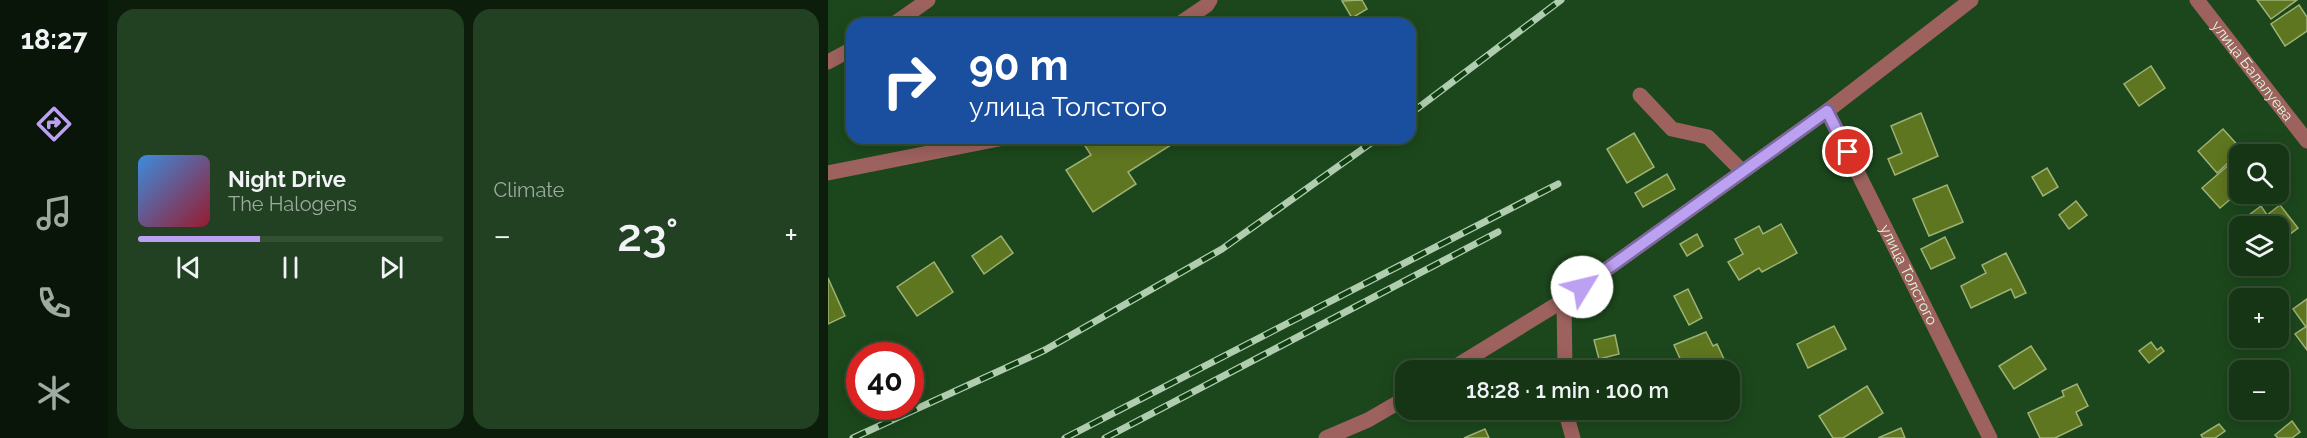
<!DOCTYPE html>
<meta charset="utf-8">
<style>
:root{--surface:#153515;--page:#224022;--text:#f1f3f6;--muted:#9daba0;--line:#345034;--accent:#bca0f2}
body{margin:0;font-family:Raleway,sans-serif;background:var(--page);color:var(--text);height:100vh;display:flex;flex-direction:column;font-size:22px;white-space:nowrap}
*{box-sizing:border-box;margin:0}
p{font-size:20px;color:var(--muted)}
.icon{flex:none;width:33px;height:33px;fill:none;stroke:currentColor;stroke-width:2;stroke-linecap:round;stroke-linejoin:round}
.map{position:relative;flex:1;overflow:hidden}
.details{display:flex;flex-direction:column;gap:9px;padding:9px;background:#0c1d0c;width:720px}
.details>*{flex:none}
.guide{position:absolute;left:18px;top:18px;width:570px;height:126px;border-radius:18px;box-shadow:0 3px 15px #0003,0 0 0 2px var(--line);background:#1a4fa0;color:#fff;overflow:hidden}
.fabs{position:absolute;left:1401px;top:144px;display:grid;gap:12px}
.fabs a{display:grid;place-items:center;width:60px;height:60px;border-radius:12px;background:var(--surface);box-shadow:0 3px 15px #0003,0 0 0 2px var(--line);font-size:30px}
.speed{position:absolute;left:18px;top:342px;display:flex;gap:12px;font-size:30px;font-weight:700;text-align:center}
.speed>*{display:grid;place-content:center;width:78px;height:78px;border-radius:50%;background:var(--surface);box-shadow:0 3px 15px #0003,0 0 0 2px var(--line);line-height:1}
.speed .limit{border:9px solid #d22;background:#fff;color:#111}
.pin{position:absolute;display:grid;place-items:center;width:51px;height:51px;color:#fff;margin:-26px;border:3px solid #fff;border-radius:50%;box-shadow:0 2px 6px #0007}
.me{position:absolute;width:66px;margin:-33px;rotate:54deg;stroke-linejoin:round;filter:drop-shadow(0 0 4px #0008)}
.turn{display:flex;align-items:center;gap:21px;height:126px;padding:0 24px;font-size:27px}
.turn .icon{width:78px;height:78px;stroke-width:2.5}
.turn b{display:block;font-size:42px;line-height:51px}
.big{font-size:45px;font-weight:600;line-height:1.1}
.details .tile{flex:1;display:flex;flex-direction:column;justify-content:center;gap:9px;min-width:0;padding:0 21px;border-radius:18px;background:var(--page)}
.song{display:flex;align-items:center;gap:18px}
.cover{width:72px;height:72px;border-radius:9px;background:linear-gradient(135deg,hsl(210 70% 55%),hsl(350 70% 35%))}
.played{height:6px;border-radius:3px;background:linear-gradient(90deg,var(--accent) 40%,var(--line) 40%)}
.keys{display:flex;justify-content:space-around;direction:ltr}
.heat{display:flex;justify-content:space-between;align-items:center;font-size:33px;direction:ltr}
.details .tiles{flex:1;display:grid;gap:9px;grid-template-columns:repeat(2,1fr)}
.trip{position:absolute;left:567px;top:360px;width:345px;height:60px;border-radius:18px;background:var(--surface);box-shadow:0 3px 15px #0003,0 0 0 2px var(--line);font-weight:600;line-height:60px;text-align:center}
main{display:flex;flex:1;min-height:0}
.tab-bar{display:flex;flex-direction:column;width:108px;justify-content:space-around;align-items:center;background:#081508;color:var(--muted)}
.tab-bar .icon{width:42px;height:42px}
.tab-bar .on{color:var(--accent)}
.tab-bar b{font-size:27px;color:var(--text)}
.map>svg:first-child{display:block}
</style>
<main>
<nav class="tab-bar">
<b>18:27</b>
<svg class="icon on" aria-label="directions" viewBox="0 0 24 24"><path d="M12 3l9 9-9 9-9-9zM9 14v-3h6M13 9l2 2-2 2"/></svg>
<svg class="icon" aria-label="music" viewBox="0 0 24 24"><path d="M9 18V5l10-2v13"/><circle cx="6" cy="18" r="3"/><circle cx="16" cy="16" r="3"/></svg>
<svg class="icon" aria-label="phone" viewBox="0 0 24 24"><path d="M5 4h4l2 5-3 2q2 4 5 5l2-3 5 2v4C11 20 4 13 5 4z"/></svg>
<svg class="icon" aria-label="climate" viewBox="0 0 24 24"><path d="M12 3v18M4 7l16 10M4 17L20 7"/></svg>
</nav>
<section class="details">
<div class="tiles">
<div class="tile">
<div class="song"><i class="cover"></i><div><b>Night Drive</b><p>The Halogens</p></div></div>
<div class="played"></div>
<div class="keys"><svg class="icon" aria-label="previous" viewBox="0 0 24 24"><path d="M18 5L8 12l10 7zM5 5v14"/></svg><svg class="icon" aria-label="pause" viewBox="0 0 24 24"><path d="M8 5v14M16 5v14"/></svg><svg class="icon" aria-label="next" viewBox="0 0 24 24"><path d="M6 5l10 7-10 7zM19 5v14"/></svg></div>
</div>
<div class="tile"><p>Climate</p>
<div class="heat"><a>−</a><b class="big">23°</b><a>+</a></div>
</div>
</div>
</section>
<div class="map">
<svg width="1479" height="438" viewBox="0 0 1479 438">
<rect width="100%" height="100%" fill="#1c471c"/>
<g fill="#5f7620" stroke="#9eb275" stroke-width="1.5">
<path d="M534,0L539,9L524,18L514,1Z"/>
<path d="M1429,0H1469L1443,19Z"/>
<path d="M1471,5L1479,17V31L1457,46L1443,24Z"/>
<path d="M1323,66L1337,88L1311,106L1296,84Z"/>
<path d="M1093,113L1110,156L1067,175L1060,159L1074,153L1063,126Z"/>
<path d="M1395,129L1414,150L1389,173L1370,151Z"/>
<path d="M806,133L826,167L799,183L779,149Z"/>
<path d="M252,138H354L300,172L308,184L265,212L238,170L263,155Z"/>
<path d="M1412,155V191L1392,208L1374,188Z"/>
<path d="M1219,168L1230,187L1215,196L1204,177Z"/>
<path d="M839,174L847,189L815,207L807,193Z"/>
<path d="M1119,185L1135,222L1101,236L1085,199Z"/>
<path d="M1248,201L1259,215L1241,229L1231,215Z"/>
<path d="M1452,205L1470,228L1450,243V226L1412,228L1409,224L1433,206L1439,215Z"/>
<path d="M953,224L969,253L934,272L931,268L911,280L900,262L915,254L907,239L931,226L935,234Z"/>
<path d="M869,234L875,246L859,256L852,244Z"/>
<path d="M173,236L185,253L156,274L144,256Z"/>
<path d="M1117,237L1127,258L1103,269L1093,249Z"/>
<path d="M1178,253L1198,293L1187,298L1183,289L1143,308L1133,286L1158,273L1154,265Z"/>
<path d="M106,262L125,292L89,316L69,287Z"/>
<path d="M0,278L17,316L0,324Z"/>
<path d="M860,289L874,318L861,325L846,296Z"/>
<path d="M1479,299V326L1478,327L1465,309Z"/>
<path d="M1006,326L1018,349L980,368L969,344Z"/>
<path d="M1479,326V350L1467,334Z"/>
<path d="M878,332L885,346L889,344L901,370H867L863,360L854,363L846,345Z"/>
<path d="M787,335L791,354L771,359L766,340Z"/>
<path d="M1323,342L1329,350L1333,347L1336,351L1321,363L1311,351Z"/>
<path d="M1203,346L1218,369L1186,389L1171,366Z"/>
<path d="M796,360L800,369L808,366L810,370H782L789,368L787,364Z"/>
<path d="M1249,384L1260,406L1248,412L1254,425L1227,438H1212L1200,413L1236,396L1234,391Z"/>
<path d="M1039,386L1055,413L1015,438H1005L991,416Z"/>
<path d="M783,410H807L808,413L787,420Z"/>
<path d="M1464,421L1472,432L1464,438H1450L1447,435Z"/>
<path d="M1391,424L1397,431L1387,438H1375L1373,435Z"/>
<path d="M1073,428L1077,438H1050Z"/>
<path d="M657,429L661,438H636Z"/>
</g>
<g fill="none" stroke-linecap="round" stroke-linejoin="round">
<g stroke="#9d615e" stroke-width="15">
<path id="s1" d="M1369,0L1479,141"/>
<path d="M66,24L100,0"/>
<path d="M351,24L379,5L382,0"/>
<path d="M0,62L24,49"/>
<path d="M812,95L844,129L880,137L914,171"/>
<path id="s2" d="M999,111L1162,438"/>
<path d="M0,173L176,138"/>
<path d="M736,300L737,370"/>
<path d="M622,370L736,300L999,111L1143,0"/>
<path d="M737,410L745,438"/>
<path d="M498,438L540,420L578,398"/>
</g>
<defs>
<g id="rail">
<path d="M582,114L733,0"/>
<path d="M25,438L217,350L394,249L550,138"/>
<path d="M237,438L730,184"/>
<path d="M277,438L670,232"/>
</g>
</defs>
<use href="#rail" stroke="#b0cdaf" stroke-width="7"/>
<use href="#rail" stroke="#103d11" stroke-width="4.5" stroke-dasharray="14" stroke-linecap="butt"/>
</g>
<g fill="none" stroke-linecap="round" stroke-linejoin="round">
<defs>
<path id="route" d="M754,287L999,111L1020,152"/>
</defs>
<use href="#route" stroke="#7a689d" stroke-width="15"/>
<use href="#route" stroke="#bca0f2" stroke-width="10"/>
</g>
<g text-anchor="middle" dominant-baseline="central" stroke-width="6" stroke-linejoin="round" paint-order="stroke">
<g font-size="15" fill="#dff8de" stroke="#103d11">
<text stroke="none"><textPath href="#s1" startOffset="90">улица Балалуева</textPath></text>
<text stroke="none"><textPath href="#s2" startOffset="183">улица Толстого</textPath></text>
</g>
</g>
</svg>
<div class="fabs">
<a><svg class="icon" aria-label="search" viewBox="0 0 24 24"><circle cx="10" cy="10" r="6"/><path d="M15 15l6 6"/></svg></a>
<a><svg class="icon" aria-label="layers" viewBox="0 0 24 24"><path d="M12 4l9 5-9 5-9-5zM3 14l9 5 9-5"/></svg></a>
<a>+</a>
<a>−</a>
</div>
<div class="speed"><div class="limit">40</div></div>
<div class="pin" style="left:1020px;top:152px;background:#d93025"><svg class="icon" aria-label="arrive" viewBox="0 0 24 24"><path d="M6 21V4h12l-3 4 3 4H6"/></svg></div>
<svg class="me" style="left:754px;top:287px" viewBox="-20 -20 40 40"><circle r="19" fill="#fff"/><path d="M0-13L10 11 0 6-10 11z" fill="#bca0f2"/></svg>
<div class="trip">18:28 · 1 min · 100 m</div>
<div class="guide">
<div class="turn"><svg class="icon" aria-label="right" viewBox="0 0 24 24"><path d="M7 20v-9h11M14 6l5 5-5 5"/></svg><div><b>90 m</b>улица Толстого</div></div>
</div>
</div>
</main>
